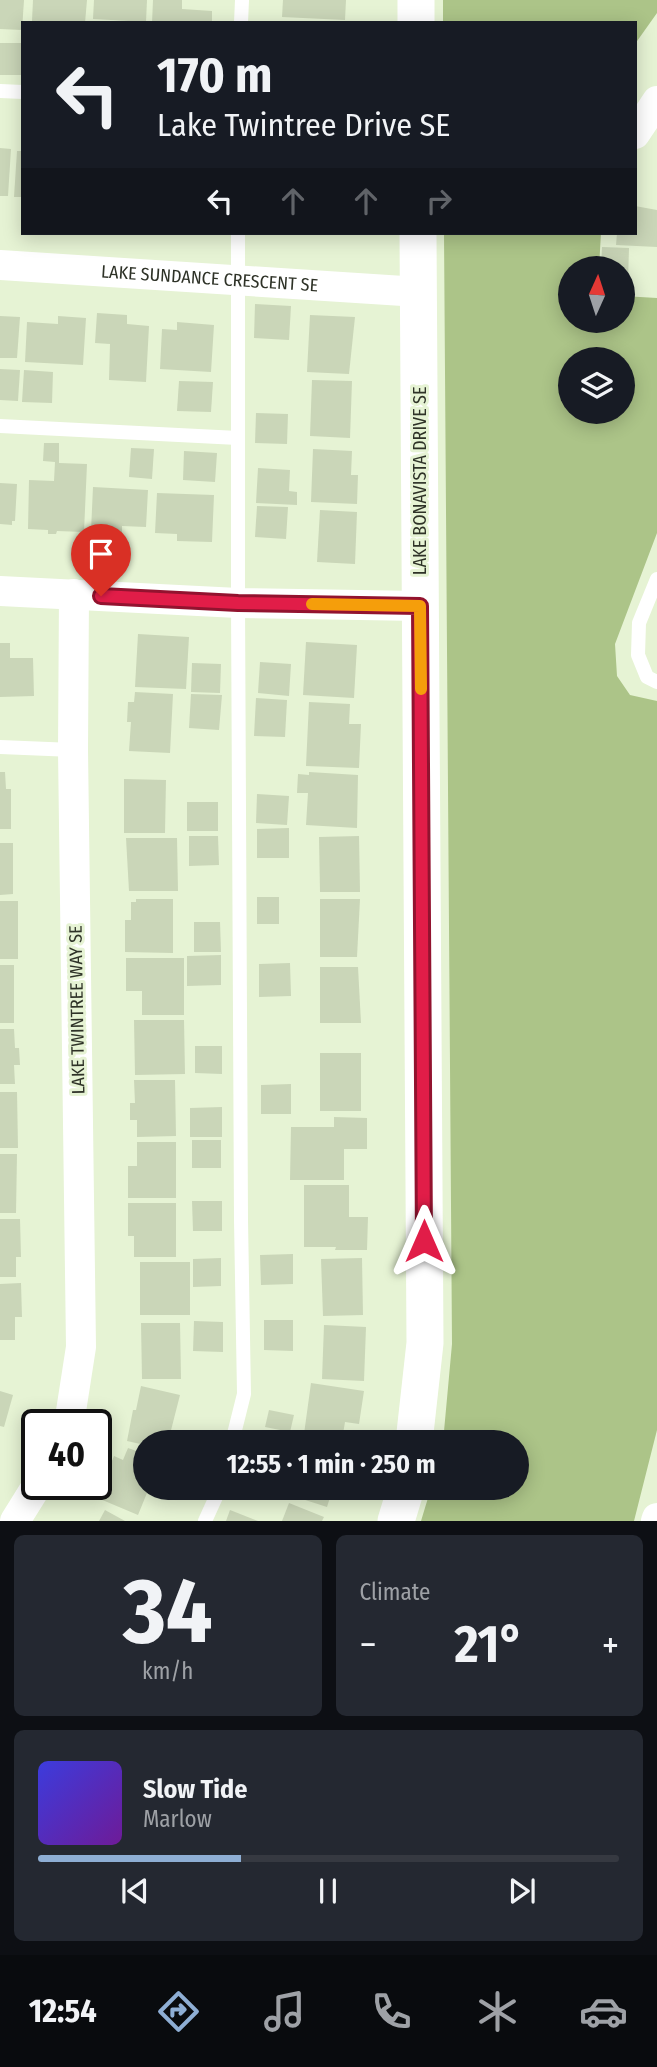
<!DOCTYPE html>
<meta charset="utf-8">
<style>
:root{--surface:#171b24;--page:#242831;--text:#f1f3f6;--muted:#9ea1a6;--line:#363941;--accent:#8eaed4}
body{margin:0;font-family:"Fira Sans Condensed",sans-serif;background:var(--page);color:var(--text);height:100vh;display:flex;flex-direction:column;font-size:26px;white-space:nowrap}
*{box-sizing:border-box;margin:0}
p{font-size:23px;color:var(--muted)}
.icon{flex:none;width:38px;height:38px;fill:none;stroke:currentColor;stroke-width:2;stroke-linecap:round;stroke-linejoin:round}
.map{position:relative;height:1521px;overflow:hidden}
.drawer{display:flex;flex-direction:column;gap:14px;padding:14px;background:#0d0f14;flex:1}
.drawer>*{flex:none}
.guide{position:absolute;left:21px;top:21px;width:616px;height:214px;border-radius:0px;box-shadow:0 4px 18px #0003;background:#171b24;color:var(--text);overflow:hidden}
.needle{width:46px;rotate:3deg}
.controls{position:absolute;left:558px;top:256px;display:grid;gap:14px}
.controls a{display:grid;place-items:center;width:77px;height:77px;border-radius:50%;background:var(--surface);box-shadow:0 4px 18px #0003;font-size:35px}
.speed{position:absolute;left:21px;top:1409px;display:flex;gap:14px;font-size:35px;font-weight:700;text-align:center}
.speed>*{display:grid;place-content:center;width:91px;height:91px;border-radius:50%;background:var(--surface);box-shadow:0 4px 18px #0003;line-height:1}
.speed .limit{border:4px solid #111;border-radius:10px;background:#fff;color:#111}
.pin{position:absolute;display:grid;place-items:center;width:60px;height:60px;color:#fff;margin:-72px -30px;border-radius:50% 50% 50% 0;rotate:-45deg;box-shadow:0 0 7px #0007}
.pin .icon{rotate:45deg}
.me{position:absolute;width:77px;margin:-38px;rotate:0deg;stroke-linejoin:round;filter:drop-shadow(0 0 5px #0008)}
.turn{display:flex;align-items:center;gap:24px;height:147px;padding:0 21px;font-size:32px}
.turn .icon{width:91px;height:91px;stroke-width:2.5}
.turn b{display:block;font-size:49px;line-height:60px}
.lanes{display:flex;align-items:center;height:66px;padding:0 21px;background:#0003;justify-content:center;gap:35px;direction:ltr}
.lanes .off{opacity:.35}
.big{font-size:52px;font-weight:700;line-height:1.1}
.drawer .widget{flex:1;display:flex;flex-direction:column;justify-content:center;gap:10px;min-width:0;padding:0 24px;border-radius:10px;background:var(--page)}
.drawer .dial{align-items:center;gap:0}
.dial b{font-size:91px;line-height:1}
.song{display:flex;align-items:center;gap:21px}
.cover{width:84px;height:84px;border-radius:10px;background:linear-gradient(135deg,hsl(240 70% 55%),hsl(280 70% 35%))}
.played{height:7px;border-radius:4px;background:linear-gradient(90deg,var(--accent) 35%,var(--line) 35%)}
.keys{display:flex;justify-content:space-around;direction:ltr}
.heat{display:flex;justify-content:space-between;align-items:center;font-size:38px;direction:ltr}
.drawer .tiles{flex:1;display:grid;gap:14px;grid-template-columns:1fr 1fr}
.widget:last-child{grid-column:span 2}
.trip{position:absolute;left:133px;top:1430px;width:396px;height:70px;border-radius:35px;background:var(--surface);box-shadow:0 4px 18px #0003;font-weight:700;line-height:70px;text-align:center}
.tab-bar{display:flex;height:112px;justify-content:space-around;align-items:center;background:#090b0e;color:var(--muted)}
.tab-bar .icon{width:49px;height:49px}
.tab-bar .selected{color:var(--accent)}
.tab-bar b{font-size:32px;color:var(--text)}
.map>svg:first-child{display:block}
</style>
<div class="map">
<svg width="657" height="1521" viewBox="0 0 657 1521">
<rect width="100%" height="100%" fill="#e6f3d4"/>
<g fill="#acc488" fill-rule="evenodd">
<path d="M443,0H657V13L635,44V23H443Z"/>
<path d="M444,233H601L599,268H570V320H623V296L657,298V533L615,644L617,676L630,695L657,701V1430L634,1521H421L431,1488H516V1442H443L452,1344ZM570,359H623V411H570Z"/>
</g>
<g fill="#cad6b8">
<path d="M0,0H24L22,30L0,29Z"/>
<path d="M33,0H87L85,23L32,21Z"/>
<path d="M94,0H147L146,22L93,19Z"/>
<path d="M153,0H182V9L212,11V23H152Z"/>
<path d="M283,0H346L345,20L282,17Z"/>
<rect x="0" y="43" width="23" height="32"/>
<path d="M0,148L11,149L8,196H0Z"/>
<path d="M17,151H23V197H14Z"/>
<path d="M635,206L657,210V247L616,245L617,233H635Z"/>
<path d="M602,247L629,248L628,281L623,280V268H601Z"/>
<path d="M255,304L291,306L289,340L254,338Z"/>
<path d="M97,313L127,315V324L149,326L146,382L109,380L110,344L95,343Z"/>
<path d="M310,315L355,317L349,374L307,372Z"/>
<path d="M0,316L20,317L17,358H0Z"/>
<path d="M58,316L86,318L83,365L25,362L27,322L58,324Z"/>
<path d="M177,322L214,325L211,372L160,369L162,329L177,330Z"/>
<path d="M0,369L20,370L18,401L0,400Z"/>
<path d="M24,370L53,372L52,403L22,402Z"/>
<path d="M312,380L352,381L350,438L310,436Z"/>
<path d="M179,381L213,382L211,412L177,411Z"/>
<path d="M256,413L288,414L287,444L255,443Z"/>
<path d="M44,443H59V463L87,464L84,532L57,531L56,534H48V530L28,529L29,480L54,481L55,462L43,461Z"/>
<path d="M131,448L154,449L152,479L129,477Z"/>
<path d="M313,449L352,451L351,475H358L357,504L311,502Z"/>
<path d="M184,451L217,453L215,482L183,480Z"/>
<path d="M258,468L290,470L289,491L297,492V505L256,503Z"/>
<path d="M0,483L17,484L15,521H12V525L0,524Z"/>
<path d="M93,487L148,490L146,527L122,526V533L91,531Z"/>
<path d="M157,493L214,495L212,542L177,541V534L155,533Z"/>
<path d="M257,506L288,507L286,539L255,537Z"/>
<path d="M320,510L357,512L355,564L317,562Z"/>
<path d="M138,634L189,637L186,689L135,687Z"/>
<path d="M306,642L357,645L354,698L303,695Z"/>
<path d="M0,643H10V658H33L34,696L0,697Z"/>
<path d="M260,662L291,664L289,696L258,693Z"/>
<path d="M192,663L221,664L220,693L191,692Z"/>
<path d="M135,692L173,694L170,753L129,751L131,722H127L128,702H134Z"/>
<path d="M191,694L222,695L219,730L189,728Z"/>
<path d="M256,698L287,700L285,737L254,736Z"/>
<path d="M309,702L350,704L349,724H361L359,768L306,766Z"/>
<path d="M0,772H5L6,789H11V829H0Z"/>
<path d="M309,772L358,775L357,828L306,825L308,793H297L298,774L309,775Z"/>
<path d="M124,779L166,780L165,833H124Z"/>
<path d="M257,794L289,796L287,825L256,823Z"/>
<rect x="187" y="802" width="31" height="29"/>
<path d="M289,828V858H257V829Z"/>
<path d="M189,836H218L219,865L189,866Z"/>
<path d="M359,836L360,892H320L319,837Z"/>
<path d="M126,838H177L178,891H129Z"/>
<path d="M0,843H13V894L0,895Z"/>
<rect x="257" y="897" width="22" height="27"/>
<path d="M136,899H173V953L125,952V920H131V902H136Z"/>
<path d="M320,899H360L357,957H320Z"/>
<rect x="0" y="901" width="18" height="58"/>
<path d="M194,922H220L221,952H194Z"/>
<path d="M221,955V985L187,986V956Z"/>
<path d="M126,958H184V1015H142V991H126Z"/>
<path d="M290,963L291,996L259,997V964Z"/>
<rect x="0" y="965" width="14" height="58"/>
<path d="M320,967H358L361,1023H320Z"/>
<path d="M134,1020H184L185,1074L135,1075Z"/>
<path d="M0,1029H14L15,1048H19L20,1065H14L15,1084H0Z"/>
<path d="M195,1046H222V1074L195,1073Z"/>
<rect x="320" y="1053" width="41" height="58"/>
<path d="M134,1080H175L176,1136L137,1137V1120H130V1103H135Z"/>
<path d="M291,1084V1114H261V1085Z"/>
<path d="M0,1092H17L18,1148H0Z"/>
<path d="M222,1107V1137H190V1108Z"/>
<path d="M334,1117L367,1118V1149H344V1180H290L291,1127H334Z"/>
<rect x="192" y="1140" width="29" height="28"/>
<path d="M137,1142H176V1198H128V1166H137Z"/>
<path d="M0,1154H17L16,1213H0Z"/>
<path d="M304,1185H349V1217H368L367,1250H335L336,1247H304Z"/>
<path d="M192,1201H222V1231H193Z"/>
<path d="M128,1203H176V1257H134V1236H128Z"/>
<path d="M0,1219H20L21,1257H16V1277H0Z"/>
<path d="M293,1254V1284L261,1285L260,1255Z"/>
<path d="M221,1258V1286L193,1287V1259Z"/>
<path d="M362,1258L363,1315L323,1316L321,1259Z"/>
<rect x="140" y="1262" width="50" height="53"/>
<path d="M21,1283L22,1317H15V1340H0V1284Z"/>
<path d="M264,1320H293V1351L264,1350Z"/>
<path d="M194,1321L223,1322V1352L193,1351Z"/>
<path d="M141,1323H180L181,1379H142Z"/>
<path d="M324,1325L366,1327L364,1381L322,1379Z"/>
<path d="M311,1383L364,1391L359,1424L345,1422L342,1440L304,1434Z"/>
<path d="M141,1386L180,1395L168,1442H145V1445L127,1441L133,1410H136Z"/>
<path d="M0,1391L13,1395L4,1427L0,1426Z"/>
<path d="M269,1410L294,1415L290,1432L265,1427Z"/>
<path d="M185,1432L214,1442H182Z"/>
<path d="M128,1448L145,1454V1488H149L138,1515L100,1499L110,1474L107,1473L114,1456L123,1460Z"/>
<path d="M161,1488H194L191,1498Z"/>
<path d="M268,1488H333L327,1507Z"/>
<path d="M289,1503L324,1517L322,1521H282Z"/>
<path d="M105,1510L125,1521H99Z"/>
<path d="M230,1510L258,1521H226Z"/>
</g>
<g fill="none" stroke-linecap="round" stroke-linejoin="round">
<g stroke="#fff" stroke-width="14">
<path d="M241,23L242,0"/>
<path d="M0,91L23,92"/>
<path d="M0,426L238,438"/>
<path d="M657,579L639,623L638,655L647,677L657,682"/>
<path d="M0,747L73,750"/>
<path d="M232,1442L244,1394L241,1220L238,603V233"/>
<path d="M205,1521L220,1488"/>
</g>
<g stroke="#fff" stroke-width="30">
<path d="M635,134L657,101"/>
<path id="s1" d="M0,265L419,292"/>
<path d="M0,591L238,603L420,606"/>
<path d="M69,1424L81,1347L73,750L74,594"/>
<path d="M15,1521L38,1484"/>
<path d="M656,1521L657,1518"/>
</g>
<g stroke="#fff" stroke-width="37">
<path d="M416,0V23"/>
<path d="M414,1442L425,1343L418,233"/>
<path d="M396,1521L406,1488"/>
</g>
</g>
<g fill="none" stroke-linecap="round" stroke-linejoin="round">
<defs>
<path id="route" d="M101,596L238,603L420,606L424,1241"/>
</defs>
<use href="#route" stroke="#92132f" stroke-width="18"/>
<use href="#route" stroke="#e11d48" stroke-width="12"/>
<path stroke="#f59e0b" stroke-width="12" d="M312,604L420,606L421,689"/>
</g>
<g text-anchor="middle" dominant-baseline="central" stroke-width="6" stroke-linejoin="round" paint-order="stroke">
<g font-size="18" fill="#2e3227" stroke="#e6f3d4">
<text stroke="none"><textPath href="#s1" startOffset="210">LAKE SUNDANCE CRESCENT SE</textPath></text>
<text transform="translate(420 481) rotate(-90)">LAKE BONAVISTA DRIVE SE</text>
<text transform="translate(77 1010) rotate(-91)">LAKE TWINTREE WAY SE</text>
</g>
</g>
</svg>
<div class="controls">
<a><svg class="needle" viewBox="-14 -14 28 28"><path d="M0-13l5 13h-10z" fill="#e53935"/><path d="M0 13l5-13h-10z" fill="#9ea1a6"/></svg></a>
<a><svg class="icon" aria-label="layers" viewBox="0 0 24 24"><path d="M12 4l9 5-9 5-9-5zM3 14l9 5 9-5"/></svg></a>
</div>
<div class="speed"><div class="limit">40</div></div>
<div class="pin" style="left:101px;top:596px;background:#d93025"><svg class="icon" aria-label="arrive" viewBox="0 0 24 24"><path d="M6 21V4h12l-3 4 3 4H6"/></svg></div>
<svg class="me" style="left:424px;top:1241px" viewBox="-20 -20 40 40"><path d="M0-17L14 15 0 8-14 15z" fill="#e11d48" stroke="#fff" stroke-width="4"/></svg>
<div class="trip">12:55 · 1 min · 250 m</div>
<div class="guide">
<div class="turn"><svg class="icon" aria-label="left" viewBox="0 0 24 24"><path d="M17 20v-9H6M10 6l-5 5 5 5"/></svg><div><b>170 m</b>Lake Twintree Drive SE</div></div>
<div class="lanes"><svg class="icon" aria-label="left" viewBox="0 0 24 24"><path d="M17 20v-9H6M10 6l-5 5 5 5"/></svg><svg class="icon off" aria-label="ahead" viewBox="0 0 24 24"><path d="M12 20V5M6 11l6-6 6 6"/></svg><svg class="icon off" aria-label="ahead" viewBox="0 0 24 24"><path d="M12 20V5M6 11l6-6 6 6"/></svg><svg class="icon off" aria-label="right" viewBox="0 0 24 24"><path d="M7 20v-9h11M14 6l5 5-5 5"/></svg></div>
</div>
</div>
<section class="drawer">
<div class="tiles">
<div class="widget dial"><b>34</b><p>km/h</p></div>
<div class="widget"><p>Climate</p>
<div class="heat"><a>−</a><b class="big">21°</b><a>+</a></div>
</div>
<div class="widget">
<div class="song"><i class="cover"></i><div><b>Slow Tide</b><p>Marlow</p></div></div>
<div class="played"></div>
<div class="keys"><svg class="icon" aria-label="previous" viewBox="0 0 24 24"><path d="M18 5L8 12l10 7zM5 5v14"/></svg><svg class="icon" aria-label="pause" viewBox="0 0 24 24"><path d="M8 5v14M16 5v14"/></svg><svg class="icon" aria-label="next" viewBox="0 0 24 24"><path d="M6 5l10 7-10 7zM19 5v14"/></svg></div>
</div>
</div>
</section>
<nav class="tab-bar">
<b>12:54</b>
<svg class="icon selected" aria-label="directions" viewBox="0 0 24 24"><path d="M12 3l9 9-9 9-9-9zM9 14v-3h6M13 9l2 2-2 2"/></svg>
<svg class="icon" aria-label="music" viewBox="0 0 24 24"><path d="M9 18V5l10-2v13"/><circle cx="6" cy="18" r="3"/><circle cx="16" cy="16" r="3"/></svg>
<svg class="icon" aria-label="phone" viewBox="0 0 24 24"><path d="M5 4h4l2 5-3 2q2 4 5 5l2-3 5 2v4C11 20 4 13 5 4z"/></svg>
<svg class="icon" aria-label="climate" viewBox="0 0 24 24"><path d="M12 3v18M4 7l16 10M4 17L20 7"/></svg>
<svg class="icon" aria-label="car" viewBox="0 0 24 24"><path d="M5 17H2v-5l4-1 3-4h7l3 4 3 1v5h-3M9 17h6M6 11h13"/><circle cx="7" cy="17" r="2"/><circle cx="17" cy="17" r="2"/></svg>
</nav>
